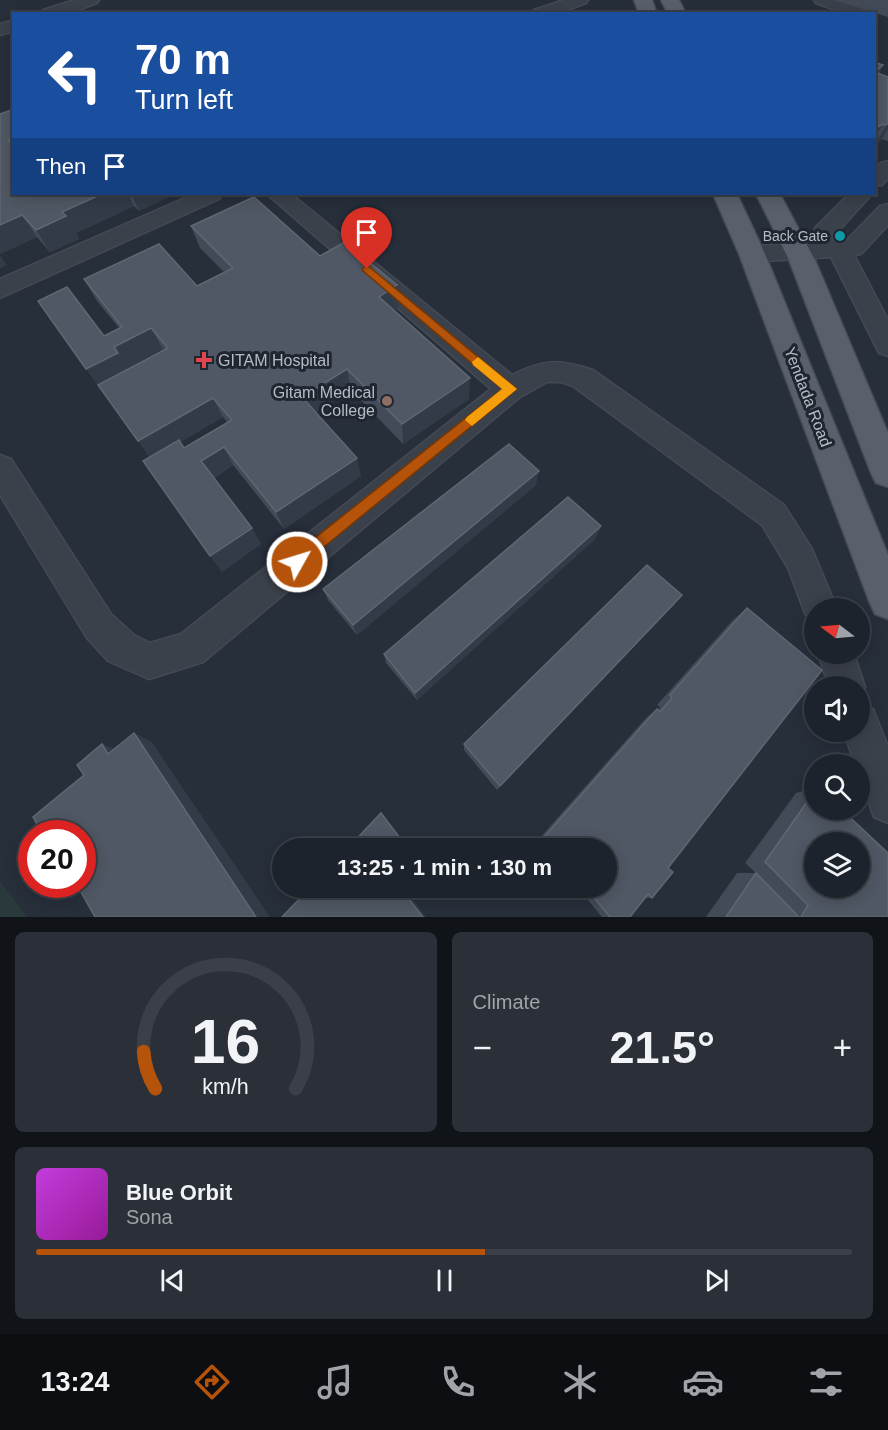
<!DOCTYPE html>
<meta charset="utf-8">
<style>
:root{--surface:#1d232c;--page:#2a2f38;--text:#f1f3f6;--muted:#a0a4a9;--line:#3b4048;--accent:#b45309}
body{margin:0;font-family:Arial,sans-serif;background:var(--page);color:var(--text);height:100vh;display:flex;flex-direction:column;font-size:22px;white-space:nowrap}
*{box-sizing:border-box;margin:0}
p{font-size:20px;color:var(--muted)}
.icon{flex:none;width:33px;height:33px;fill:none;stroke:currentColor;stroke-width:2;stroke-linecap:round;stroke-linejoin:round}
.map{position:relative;height:917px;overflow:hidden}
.drawer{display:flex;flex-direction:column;gap:15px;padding:15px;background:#101318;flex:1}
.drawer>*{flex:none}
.hud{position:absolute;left:12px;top:12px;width:864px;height:183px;border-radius:0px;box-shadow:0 3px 15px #0003,0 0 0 2px var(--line);background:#1a4fa0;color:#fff;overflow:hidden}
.needle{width:39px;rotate:286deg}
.tools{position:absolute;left:804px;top:598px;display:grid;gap:12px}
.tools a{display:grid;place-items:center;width:66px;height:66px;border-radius:50%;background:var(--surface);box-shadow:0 3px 15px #0003,0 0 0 2px var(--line);font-size:30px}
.speed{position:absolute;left:18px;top:820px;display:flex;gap:12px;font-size:30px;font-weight:700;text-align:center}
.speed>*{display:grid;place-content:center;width:78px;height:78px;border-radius:50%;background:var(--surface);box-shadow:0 3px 15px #0003,0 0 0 2px var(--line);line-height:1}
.speed .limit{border:9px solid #d22;background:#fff;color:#111}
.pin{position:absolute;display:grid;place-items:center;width:51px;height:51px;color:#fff;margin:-62px -26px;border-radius:50% 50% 50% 0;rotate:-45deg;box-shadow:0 0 6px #0007}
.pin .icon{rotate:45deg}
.me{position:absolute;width:66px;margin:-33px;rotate:51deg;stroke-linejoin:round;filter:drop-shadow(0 0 4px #0008)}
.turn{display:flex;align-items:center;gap:21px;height:126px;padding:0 24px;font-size:27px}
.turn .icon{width:78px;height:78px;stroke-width:2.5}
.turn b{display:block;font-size:42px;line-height:51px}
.then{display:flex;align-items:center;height:57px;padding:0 24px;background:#0003;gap:12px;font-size:22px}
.big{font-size:45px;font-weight:700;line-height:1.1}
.drawer .tile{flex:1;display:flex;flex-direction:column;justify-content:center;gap:9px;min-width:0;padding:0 21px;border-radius:9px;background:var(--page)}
.drawer .dial{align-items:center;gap:0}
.dial svg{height:156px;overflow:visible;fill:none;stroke:var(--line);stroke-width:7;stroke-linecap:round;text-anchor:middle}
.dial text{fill:var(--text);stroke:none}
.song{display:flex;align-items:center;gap:18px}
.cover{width:72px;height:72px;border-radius:9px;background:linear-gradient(135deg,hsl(290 70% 55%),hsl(300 70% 35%))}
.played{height:6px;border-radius:3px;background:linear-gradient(90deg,var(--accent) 55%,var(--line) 55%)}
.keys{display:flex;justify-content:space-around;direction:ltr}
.heat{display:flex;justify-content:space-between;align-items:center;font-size:33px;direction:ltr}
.drawer .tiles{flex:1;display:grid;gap:15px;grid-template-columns:1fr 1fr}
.tile:last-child{grid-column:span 2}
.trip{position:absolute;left:272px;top:838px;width:345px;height:60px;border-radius:30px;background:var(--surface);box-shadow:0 3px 15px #0003,0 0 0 2px var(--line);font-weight:700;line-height:60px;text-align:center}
.tab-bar{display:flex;height:96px;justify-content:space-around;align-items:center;background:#0c0e12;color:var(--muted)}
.tab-bar .icon{width:42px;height:42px}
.tab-bar .current{color:var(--accent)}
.tab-bar b{font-size:27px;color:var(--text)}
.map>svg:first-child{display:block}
</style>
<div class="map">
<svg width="888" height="917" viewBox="0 0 888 917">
<rect width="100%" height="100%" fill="#272f3b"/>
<path fill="#29393c" d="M0,881L27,917H0Z"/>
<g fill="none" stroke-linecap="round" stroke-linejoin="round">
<defs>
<g id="minor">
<path d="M75,0H99L97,3L67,14H41L43,10Z"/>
<path d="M564,0H588L586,3L557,14H532L534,10Z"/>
<path d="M814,0H838L870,10L872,14H846L816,3Z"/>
<path d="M14,20V31L0,35V24Z"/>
<path d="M888,161V179L882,185L874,186V168L881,163Z"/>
<path d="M194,194H222L219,199L0,298V279Z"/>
<path d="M267,194H291L512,375C544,359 559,359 593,370L784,505L812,549L837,609H814V623L808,621L788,568L762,525L573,386L561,382H547L520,397L203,662L149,679L108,661L87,638L0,495V455L11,459L111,614L134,635L150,643L181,634L491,389Z"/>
<path d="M849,194H872L834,236L833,241H846L880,206L888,204V225L861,254L854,255L888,320V356L879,353L831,257L752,262L744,260L740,254L744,248L752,246L810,243L815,228Z"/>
<path d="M818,654H854L865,687L860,700V687H829Z"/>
<path d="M860,703L873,709L888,747V823L874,817L860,778V765H855L844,732H860Z"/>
</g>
<g id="major">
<path d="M634,0H652L657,14H639Z"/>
<path d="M661,0H679L686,14H668Z"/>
<path d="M713,194H737L765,254L888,555V619L875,614L869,601L739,254Z"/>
<path d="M756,194H780L815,260L888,433V487L876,483L871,473L789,260Z"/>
</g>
</defs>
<use href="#minor" stroke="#444a54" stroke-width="3"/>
<use href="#major" stroke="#444a54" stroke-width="3"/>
<use href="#minor" fill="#3b414b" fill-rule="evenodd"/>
<use href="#major" fill="#59606b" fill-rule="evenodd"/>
</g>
<g fill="#434b58" fill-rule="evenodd">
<path d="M834,0H888V17Z"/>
<path d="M874,62L883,65L879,74L888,77V141L882,139L874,146Z"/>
<path d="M14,194H175L139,211L134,206L76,233L79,239L50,252L37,237L0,254Z"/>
<path d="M191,226L320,256L397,285L399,306L393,310L469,399L403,444L351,390L315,412L361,476L284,529L233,465L214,478L261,544L222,572L150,457L38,301L104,336L119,328L97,301L84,279L197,286L224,272L200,248ZM163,349L164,350L128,369L127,368ZM223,417L227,422L184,448L180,442Z"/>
<path d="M536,485L357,635L328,600L323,589Z"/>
<path d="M601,526L595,539L417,700L386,663L384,654Z"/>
<path d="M682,595L673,606L497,790L464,750V744Z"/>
<path d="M747,608L668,868L652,898H646L630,917H602L578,888H606V849H546L538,840L646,718L657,709L658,710L660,707L657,705L732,621Z"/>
<path d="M814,788V810L888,917H706L737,873H756L745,863L796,793Z"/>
</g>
<g fill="#323b48">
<path d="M883,65L874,81L875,72Z"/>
<path d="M888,123V129L882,139L874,146Z"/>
<path d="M883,124L874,138V134L878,127Z"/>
<path d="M14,138V149L8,140Z"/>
<path d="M102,194H128L134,206L76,233L79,239L50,252L36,230L62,212Z"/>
<path d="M131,194H175L139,211Z"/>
<path d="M22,215L37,237L0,254V225Z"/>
<path d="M0,255L7,265L0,268Z"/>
<path d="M397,285L399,306L381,318L379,297Z"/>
<path d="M151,328L163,349L127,368L131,374L101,390L86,369L114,347Z"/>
<path d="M347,369L351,390L308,417L302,397Z"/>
<path d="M470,378L469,399L403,444L402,424Z"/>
<path d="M213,398L223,417L151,460L138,441Z"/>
<path d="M224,447L233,465L211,479L201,461Z"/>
<path d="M357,458L361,476L284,529L276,512Z"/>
<path d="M539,471L536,485L357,635L353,625Z"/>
<path d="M601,526L595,539L417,700L415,693Z"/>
<path d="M252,528L261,544L222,572L210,556Z"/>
<path d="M682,595L673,606L497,790L500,786Z"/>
<path d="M134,733L151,741L270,917H256Z"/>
<path d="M102,744L121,752L108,754Z"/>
<path d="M381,813L406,844L401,849H397Z"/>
<path d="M47,830L69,834H42Z"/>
<path d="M400,888H404L426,917H423Z"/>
</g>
<g fill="#4f5864" stroke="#5f6773" stroke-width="1.5" fill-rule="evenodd">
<path d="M874,62L883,65L875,72L888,77V123L886,125L883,124L878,127L874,126Z"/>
<path d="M14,109V138L8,140L14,146V194H102L62,212L66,216L36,230L22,215L0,225V114Z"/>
<path d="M254,197L320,256L345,242L397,285L379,297L470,378L402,424L347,369L302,397L357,458L276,512L224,447L201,461L252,528L210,556L143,461L179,440L184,448L232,420L213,398L138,441L98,385L168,348L151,328L114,347L118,353L86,369L38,301L67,287L104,336L122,327L84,279L159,244L197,286L233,268L191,226Z"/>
<path d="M509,444L539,471L353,625L323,589Z"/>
<path d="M568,497L601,526L415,693L384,654Z"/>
<path d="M647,565L682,595L500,786L464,744Z"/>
<path d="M747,608L822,670L668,868L673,872L652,898L648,894L630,917H610L586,888H606V849H554L544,837L657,709L660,712L672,698L670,695Z"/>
<path d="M134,733L256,917H95L77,885H82V834H49L47,830L42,834L33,817L84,775L77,765L102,744L108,754Z"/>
<path d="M814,792V810H842L888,853V917H801L808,905L765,862ZM814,843H860V888H814Z"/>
<path d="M381,813L403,842L397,849H347Z"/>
<path d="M756,873L799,917H726Z"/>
<path d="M310,888H400L423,917H282Z"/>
</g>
<path fill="#b45309" stroke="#753606" stroke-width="1.5" d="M367,265L517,389L297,569L291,567L289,562L291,557L502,389L363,271L362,269Z"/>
<path fill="#f59e0b" d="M478,357L517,389L472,426L465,420L467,417L502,389L473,365L472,362Z"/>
<circle fill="#0f9aa8" stroke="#202630" stroke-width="2" cx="840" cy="236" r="6"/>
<path fill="#e0444e" stroke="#202630" stroke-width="2" d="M201 351h6v6h6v6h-6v6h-6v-6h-6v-6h6z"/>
<circle fill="#8d6e63" stroke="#202630" stroke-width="2" cx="387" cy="401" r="6"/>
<g text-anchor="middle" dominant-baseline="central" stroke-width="6" stroke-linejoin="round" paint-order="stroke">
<g font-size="14" fill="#b6bcc6" stroke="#202630" text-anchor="end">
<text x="828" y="236">Back Gate</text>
</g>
<g font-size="16" fill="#b6bcc6" stroke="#202630" text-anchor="start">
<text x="218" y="360">GITAM Hospital</text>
<text x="375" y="392" text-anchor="end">Gitam Medical<tspan x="375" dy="18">College</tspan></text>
</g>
<g font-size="16" fill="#b6bcc6" stroke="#202630">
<text transform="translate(808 397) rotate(69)">Yendada Road</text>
</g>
</g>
</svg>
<div class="tools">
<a><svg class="needle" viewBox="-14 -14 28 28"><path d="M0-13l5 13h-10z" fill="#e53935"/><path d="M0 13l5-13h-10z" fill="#a0a4a9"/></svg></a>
<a><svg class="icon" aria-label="sound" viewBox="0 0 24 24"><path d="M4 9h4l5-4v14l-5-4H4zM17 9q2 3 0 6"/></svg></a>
<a><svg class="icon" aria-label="search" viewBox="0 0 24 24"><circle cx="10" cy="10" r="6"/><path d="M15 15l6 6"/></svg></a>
<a><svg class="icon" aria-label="layers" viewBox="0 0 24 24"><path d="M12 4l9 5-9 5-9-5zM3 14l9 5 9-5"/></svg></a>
</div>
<div class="speed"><div class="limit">20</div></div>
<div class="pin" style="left:367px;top:269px;background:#d93025"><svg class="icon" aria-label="arrive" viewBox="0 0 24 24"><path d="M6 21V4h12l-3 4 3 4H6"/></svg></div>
<svg class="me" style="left:297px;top:562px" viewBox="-20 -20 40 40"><circle r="17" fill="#b45309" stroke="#fff" stroke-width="3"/><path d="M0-11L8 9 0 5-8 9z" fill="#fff"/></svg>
<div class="trip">13:25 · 1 min · 130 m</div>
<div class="hud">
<div class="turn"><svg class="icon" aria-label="left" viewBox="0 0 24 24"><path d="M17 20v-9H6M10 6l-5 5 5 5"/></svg><div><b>70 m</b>Turn left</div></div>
<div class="then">Then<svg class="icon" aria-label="arrive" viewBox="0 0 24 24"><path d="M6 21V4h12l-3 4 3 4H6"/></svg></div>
</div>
</div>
<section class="drawer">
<div class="tiles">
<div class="tile dial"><svg viewBox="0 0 100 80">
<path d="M14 69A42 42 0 1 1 86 69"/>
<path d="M14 69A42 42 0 0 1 8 50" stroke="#b45309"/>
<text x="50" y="56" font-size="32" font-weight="700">16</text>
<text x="50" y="72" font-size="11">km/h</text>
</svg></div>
<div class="tile"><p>Climate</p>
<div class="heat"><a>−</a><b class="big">21.5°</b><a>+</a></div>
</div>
<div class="tile">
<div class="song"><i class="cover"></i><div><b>Blue Orbit</b><p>Sona</p></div></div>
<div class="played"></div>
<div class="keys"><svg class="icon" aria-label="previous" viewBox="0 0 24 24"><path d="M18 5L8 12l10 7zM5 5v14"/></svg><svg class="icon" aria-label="pause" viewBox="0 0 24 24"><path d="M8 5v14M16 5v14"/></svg><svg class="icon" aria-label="next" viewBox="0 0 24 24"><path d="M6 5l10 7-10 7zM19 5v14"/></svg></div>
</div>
</div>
</section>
<nav class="tab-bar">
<b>13:24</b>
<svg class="icon current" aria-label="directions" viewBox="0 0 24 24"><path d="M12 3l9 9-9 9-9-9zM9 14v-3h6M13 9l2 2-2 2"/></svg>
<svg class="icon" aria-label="music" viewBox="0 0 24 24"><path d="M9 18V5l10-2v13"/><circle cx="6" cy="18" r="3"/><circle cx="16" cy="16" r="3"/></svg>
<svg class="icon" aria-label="phone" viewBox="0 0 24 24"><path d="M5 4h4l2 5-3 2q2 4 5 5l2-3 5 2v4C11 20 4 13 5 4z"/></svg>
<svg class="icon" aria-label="climate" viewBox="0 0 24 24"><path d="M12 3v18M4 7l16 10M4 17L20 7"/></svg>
<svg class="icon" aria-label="car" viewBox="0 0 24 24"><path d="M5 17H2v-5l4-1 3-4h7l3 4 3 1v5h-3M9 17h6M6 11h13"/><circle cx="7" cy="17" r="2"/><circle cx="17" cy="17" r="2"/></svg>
<svg class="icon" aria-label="filters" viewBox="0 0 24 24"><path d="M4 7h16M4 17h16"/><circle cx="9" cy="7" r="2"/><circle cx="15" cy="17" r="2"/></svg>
</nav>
